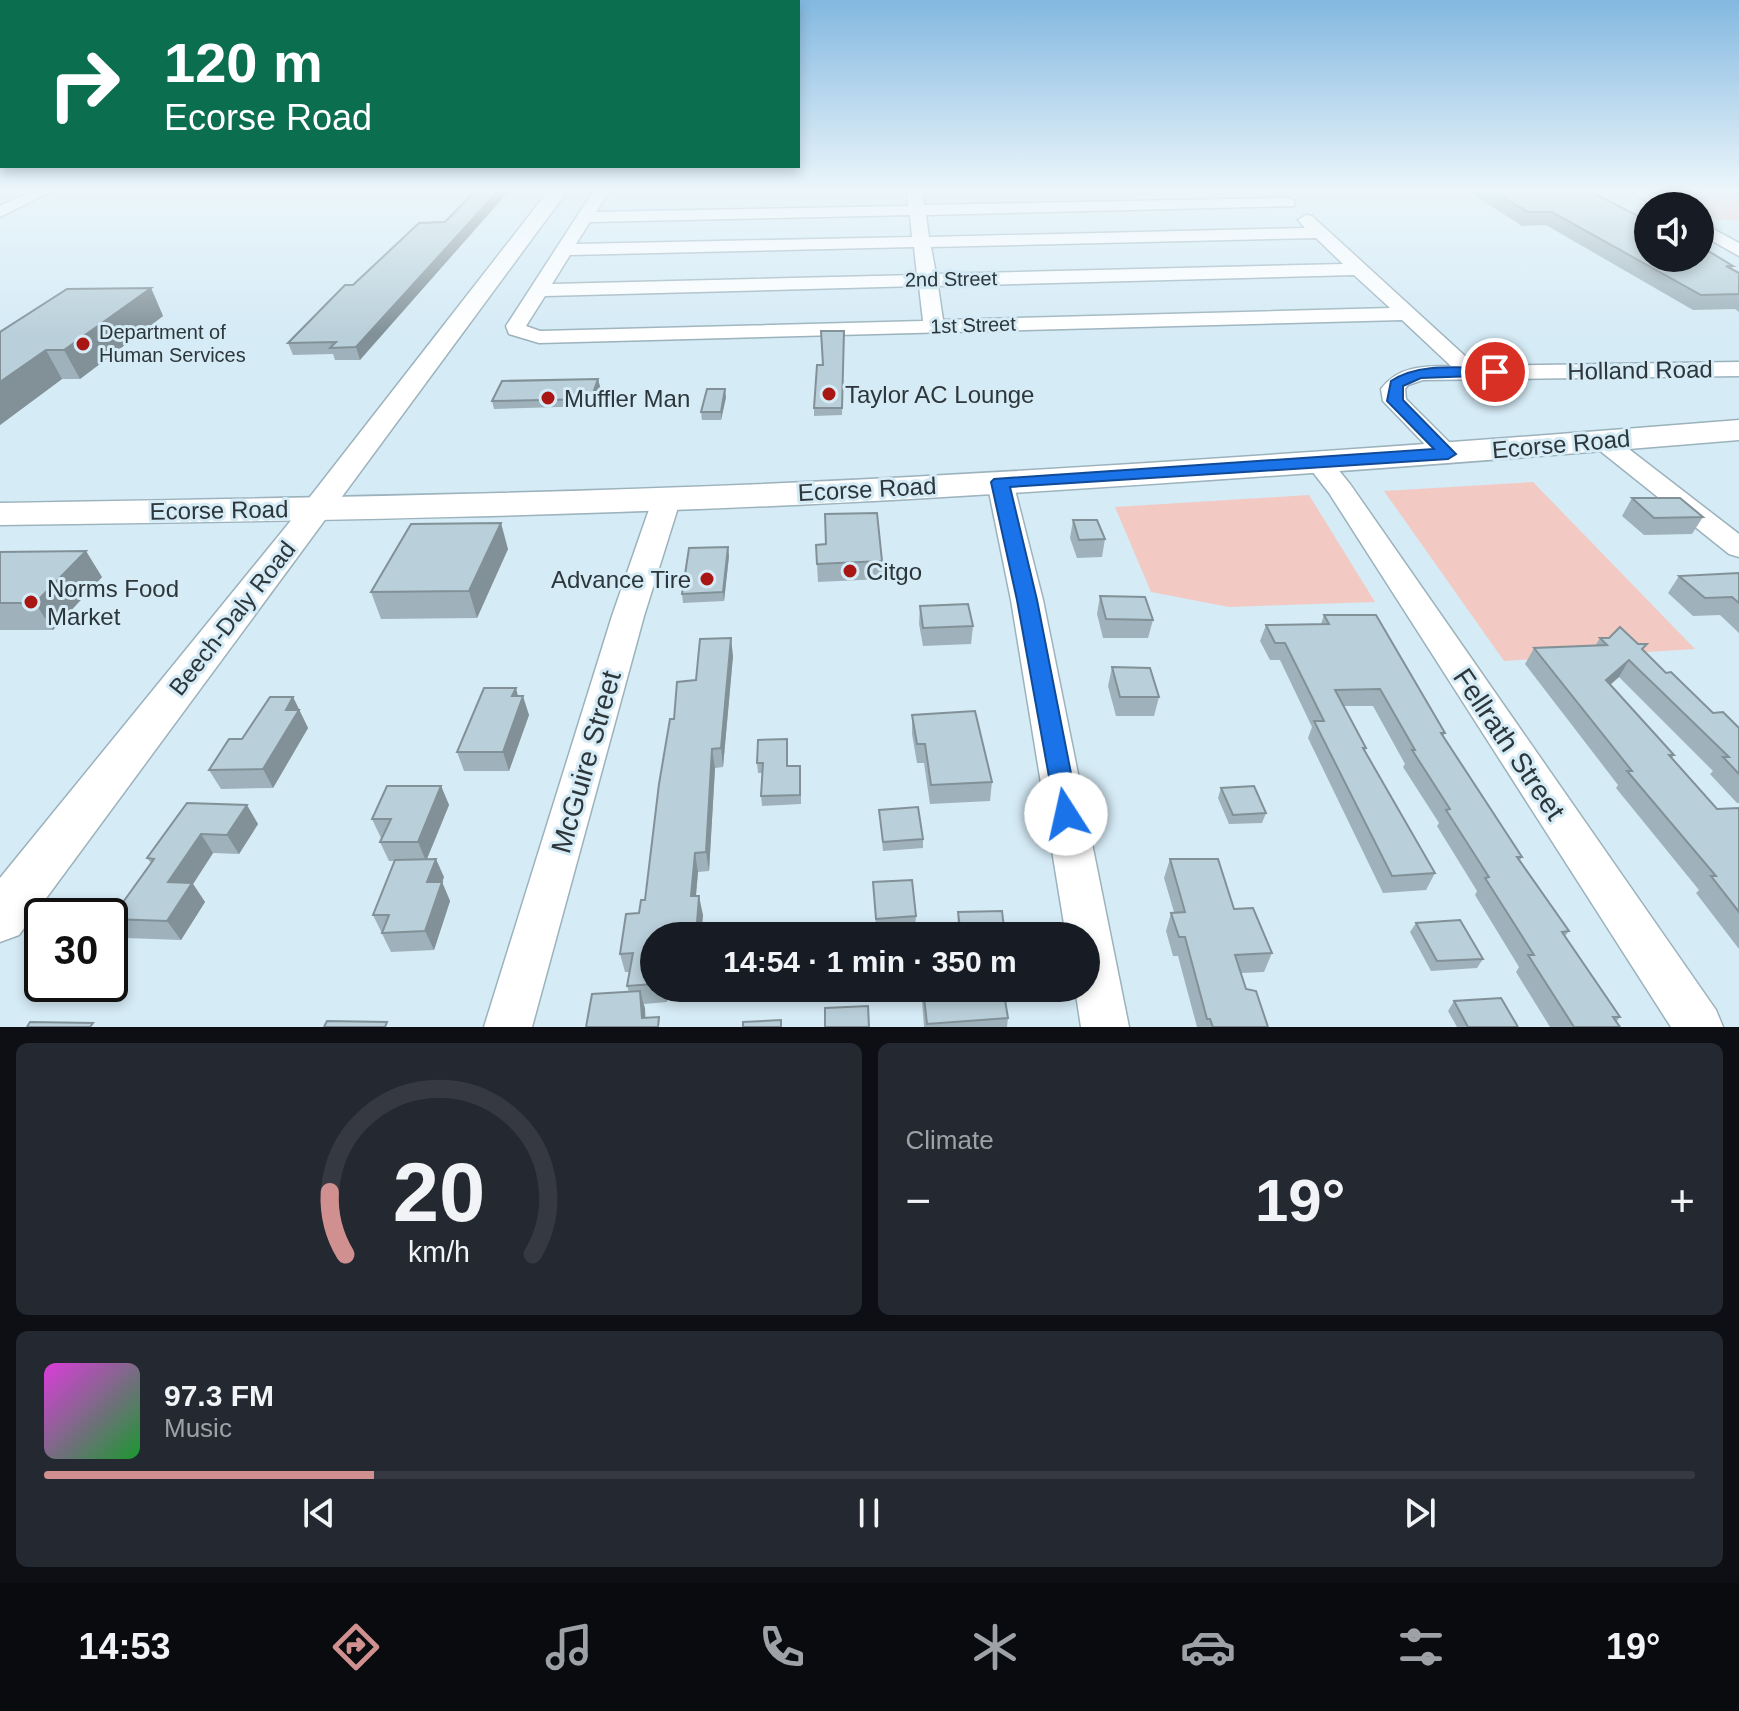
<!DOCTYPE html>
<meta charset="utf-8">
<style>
:root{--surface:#171b24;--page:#242831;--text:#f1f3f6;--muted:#9ea1a6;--line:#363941;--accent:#d19090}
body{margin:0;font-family:Arial,sans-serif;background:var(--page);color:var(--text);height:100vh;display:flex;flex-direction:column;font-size:30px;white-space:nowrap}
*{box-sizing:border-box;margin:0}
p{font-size:26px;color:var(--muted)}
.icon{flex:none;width:44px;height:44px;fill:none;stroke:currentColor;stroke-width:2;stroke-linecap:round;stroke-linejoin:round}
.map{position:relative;height:1027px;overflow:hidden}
.details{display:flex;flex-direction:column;gap:16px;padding:16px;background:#0d0f14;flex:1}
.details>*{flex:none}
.guide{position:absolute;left:0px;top:0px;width:800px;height:168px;box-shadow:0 4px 12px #0003;background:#0b6e4f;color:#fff;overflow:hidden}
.buttons{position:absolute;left:1634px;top:192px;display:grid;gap:16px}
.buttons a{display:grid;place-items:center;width:80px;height:80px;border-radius:50%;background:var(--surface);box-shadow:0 4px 12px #0003;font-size:40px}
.speed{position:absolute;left:24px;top:898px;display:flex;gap:16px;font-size:40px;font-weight:700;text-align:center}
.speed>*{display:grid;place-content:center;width:104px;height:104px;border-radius:50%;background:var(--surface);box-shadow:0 4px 12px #0003;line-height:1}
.speed .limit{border:4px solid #111;border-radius:12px;background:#fff;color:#111}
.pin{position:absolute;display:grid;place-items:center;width:68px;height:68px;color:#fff;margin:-34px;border:4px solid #fff;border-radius:50%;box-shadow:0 2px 8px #0007}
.me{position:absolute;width:88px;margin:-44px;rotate:350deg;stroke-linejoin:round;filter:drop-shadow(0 0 6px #0008)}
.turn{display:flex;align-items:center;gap:28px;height:168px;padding:0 32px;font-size:36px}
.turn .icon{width:104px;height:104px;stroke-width:2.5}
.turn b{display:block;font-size:56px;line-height:68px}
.big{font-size:60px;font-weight:600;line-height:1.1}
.details .widget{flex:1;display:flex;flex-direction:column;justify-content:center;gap:12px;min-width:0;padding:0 28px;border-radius:12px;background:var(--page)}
.details .dial{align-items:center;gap:0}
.dial svg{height:208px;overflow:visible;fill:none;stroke:var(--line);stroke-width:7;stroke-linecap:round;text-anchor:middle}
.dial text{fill:var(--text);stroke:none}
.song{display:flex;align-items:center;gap:24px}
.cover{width:96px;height:96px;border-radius:12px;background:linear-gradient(135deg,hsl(300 70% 55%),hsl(130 70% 35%))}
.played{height:8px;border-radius:4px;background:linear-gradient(90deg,var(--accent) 20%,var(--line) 20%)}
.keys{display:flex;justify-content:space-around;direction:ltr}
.heat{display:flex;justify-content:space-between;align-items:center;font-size:44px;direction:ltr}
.details .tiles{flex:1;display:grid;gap:16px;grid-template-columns:1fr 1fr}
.widget:last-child{grid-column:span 2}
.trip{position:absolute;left:640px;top:922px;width:460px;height:80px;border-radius:40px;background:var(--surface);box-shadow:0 4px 12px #0003;font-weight:600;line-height:80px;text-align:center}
.tab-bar{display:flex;height:128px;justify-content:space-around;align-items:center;background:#090b0e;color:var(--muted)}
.tab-bar .icon{width:56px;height:56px}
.tab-bar .current{color:var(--accent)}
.tab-bar b{font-size:36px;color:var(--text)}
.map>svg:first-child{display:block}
</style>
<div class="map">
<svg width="1739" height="1027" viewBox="0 0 1739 1027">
<rect width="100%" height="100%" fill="#d5ebf6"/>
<g fill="#f2cac3">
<path d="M1665,190H1739V220H1718L1700,210V206H1693Z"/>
<path d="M1533,482L1695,649L1504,661L1384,491Z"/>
<path d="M1309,495L1375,602L1229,607L1151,592L1115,507Z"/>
</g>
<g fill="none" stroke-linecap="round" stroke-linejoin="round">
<defs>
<g id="minor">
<path d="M34,190H54L0,217V206Z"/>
<path d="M594,190H610L596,212L908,206L906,190H922L924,205L1288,198L1294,200V206L926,215L929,237L1305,228L1298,220L1306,215L1312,216L1476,366L1739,362V376L1423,380L1408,385L1405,389L1406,399L1461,454L1457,459H1439L1383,401L1381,389C1398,366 1424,366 1451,366L1402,320L539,343L509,334L506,326ZM910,215L912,237L576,244L590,222ZM1316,238L1343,264L936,274L931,247ZM914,247L917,275L552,284L570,255ZM1354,275L1390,308L943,320L938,286ZM919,286L923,321L540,331L526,326L545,296Z"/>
<path d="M1631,190H1650L1673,206H1654Z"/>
<path d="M1700,222L1739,243V256L1700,234Z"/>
<path d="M1603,433L1612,436L1739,534V557L1729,554L1594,446L1590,441L1594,436Z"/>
<path d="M1318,454L1327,456L1350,484L1716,1010L1723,1027H1671L1329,493L1305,462L1309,456Z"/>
<path d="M1000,474L1009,476L1013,482L1043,600L1129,1027H1081L1075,988H1086V936H1066L1011,600L987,482L991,476Z"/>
<path d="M667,490L677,492L681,498L644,616L532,1027H484L612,616L653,498L657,492Z"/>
</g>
<path id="tertiary" d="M549,190H568L19,935L0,942V878L306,502Z"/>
<path id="secondary" d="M1739,420V440C1463,463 1186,483 910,499C607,516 303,521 0,525V503C303,498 607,493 910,477C1186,462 1463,442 1739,420Z"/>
</defs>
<use href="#minor" stroke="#9cb2bc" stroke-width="3"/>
<use href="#tertiary" stroke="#9cb2bc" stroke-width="3"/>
<use href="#secondary" stroke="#9cb2bc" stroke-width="3"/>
<use href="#minor" fill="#fff" fill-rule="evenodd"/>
<use href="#tertiary" fill="#fff" fill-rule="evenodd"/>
<use href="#secondary" fill="#fff" fill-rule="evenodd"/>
</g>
<g fill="#9fb2bb">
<path d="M1466,190H1587L1733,266L1732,269L1739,273V312L1735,309L1693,310L1546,225L1522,226Z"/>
<path d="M445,222L360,360H335L333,354L293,355L288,343L353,285Z"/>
<path d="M151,288L163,316L80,379H62L0,425V332Z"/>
<path d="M844,331L842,415L814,416V408L823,365Z"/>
<path d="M598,379L600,387L593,406L494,409L492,401Z"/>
<path d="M726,397L721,420H702L701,412Z"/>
<path d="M1632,498L1703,517L1692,534L1644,535L1622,516Z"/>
<path d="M1073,520L1105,539L1102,557L1077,558L1070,538Z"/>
<path d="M816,545L882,561V579L818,582Z"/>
<path d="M508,549L477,618L381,619L371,592Z"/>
<path d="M0,552L102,577L53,630H0Z"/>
<path d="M729,556L724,601L683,603L682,594Z"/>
<path d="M1739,573V633L1720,615L1693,616L1668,593L1679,576Z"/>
<path d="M1100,596L1153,620L1148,638H1103L1097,614Z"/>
<path d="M920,606L973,626L971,644L923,646L919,624Z"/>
<path d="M1324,615L1445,733L1443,737L1522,857L1520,860L1569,931L1565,936L1620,1017L1616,1022L1620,1027H1550L1516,972L1519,967L1475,895L1477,891L1437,826L1439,823L1403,767L1405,764L1373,706H1344L1366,748L1365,751L1435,873L1426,890L1383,893L1308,738L1312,727L1280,660H1270L1260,641L1266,625L1321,624Z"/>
<path d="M1600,638L1643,650L1666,673L1713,713L1739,728V803H1737L1710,774L1713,771L1619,677L1610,685L1674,755L1672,758L1717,809L1739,808V949L1696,893L1699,890L1616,788L1618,785L1525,664L1534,648L1595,646Z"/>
<path d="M733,656L723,767L715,768L709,871L698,872L696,896L703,915L701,936H654V988H669L667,1002L644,1004L645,1009L586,1027L629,992L627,986L630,972H625L620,954L645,900L674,719L696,680Z"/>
<path d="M1112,667L1159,697L1154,716H1116L1108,686Z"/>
<path d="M518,696L529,715L509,771H464L457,752Z"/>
<path d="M293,697L308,728L273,788L221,789L209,770L242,739Z"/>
<path d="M912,715L992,782L990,801L930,804L924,763H917L912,734Z"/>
<path d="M788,749V766L801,775V804L762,806L761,796L762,773H758L757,763Z"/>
<path d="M441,786L449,805L427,859L444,877L442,882L450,901L434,950L391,952L373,915L394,861H389L380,842L382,838H381L372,819Z"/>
<path d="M1221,788L1266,813L1262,823L1229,824L1218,798Z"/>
<path d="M187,803L258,824L239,854L213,853L193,884L205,902L181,940L126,938L111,919L151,863L147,858Z"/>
<path d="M879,810L923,839V848L883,851Z"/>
<path d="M1170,859L1234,909L1272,953L1264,972L1241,973L1246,989L1268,1027H1197L1178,956H1173L1166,931L1171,913L1174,912L1164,878Z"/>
<path d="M873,882L916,916L915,926L876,928Z"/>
<path d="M958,912L1005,936H957Z"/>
<path d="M1416,923L1483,959L1477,968L1431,971L1410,932Z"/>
<path d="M745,988H782V994L746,997Z"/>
<path d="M921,988H1003L1008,1018L1007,1027H924Z"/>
<path d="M1454,1001L1518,1027H1457L1448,1011Z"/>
</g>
<g fill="#829198">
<path d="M499,190H510L360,360L356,347Z"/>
<path d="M151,288L163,316L80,379L64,350Z"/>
<path d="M46,350L62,379L0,425V382Z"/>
<path d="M598,379L600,387L593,406L591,399Z"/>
<path d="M725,389L726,397L721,420V412Z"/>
<path d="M501,523L508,549L477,618L469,591Z"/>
<path d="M728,547L729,556L724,601L723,592Z"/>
<path d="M86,551L102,577L53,630L35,603Z"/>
<path d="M731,638L733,656L723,767L721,748Z"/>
<path d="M1629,660L1619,677L1596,697L1606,680Z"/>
<path d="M516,688L520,704L523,696L529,715L509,771L503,752L512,696Z"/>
<path d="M293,697L308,728L273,788L263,769L286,710Z"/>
<path d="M712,749L715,768L709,871L706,852Z"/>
<path d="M441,786L449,805L426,861L418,842Z"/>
<path d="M247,805L258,824L239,854L227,835Z"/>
<path d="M201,834L213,853L193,884L205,902L181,940L167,921L168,882Z"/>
<path d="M695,853L698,872L694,915L691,896Z"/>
<path d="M436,859L444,877L435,901L427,882Z"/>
<path d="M442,882L450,901L434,950L425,931Z"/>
<path d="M699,896L703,915L701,936H696Z"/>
<path d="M664,988H669L667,1002Z"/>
<path d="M640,991L645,1009L646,1027L642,1018Z"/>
</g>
<g fill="#b9cfd9" stroke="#829198" stroke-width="2">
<path d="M476,190H499L356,347L330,348L336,342L288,343L345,285H353L419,223L445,222Z"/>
<path d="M1491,190H1587L1644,219H1648V258H1700V246L1733,266H1726L1739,273V294L1701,295L1552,212H1528Z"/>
<path d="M151,288L64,350H46L0,382V332L67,289Z"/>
<path d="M821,331H844L842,408H814L817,365H823Z"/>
<path d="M598,379L591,399L492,401L502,381Z"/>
<path d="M707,389H725L721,412H701Z"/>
<path d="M1632,498H1680L1703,517L1654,518Z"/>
<path d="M877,513L882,561L817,564L816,545L826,544L825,514Z"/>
<path d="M1073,520H1097L1105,539L1079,540Z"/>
<path d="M501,523L469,591L371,592L411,524Z"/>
<path d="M728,547L723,592L682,594L689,548Z"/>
<path d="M86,551L35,603H0V552Z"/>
<path d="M1739,573V603L1732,597L1705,598L1679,576Z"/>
<path d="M1100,596L1145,597L1153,620L1106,619Z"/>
<path d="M968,604L973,626L923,628L920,606Z"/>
<path d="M1324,615H1376L1445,733H1441L1522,857H1517L1569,931L1562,932L1620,1017H1613L1620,1027H1574L1528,955H1534L1485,878L1489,877L1446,810L1450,809L1412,750H1415L1380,689L1335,690L1366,748H1363L1435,873L1392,876L1314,721H1324L1285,643H1275L1266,625L1329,624Z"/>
<path d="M1620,627L1638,644H1647L1642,649L1666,673L1671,672L1713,713L1723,712L1739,728V774L1723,757H1729L1629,660L1606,680L1674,755H1669L1717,809L1739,808V912L1711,876H1716L1627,771H1632L1534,648L1607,645L1600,638H1609Z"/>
<path d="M731,638L721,748L712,749L706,852L695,853L691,896H699L696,936H654V984L627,986L633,953L620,954L626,914L639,913L641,900H645L659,784L670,719H674L677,682L696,680L700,639Z"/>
<path d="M1112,667L1150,668L1159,697H1120Z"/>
<path d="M484,688H516L512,696H523L503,752H457Z"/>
<path d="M270,697H293L286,710H299L263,769L209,770L229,739H242Z"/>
<path d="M975,711L992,782L931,785L925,744H917L912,715Z"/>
<path d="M787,739V766H800V795L761,796L763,763H757L758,740Z"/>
<path d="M387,786H441L418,842H380L391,819H372Z"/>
<path d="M1254,786L1266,813L1233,815L1221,788Z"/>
<path d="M187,803L247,805L227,835L201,834L168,882L192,883L167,921L111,919L154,859L147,858Z"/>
<path d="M918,807L923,839L883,842L879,810Z"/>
<path d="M436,859L427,882H442L425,931L382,933L389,915H373L395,860Z"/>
<path d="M1170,859H1218L1234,909L1253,908L1272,953L1235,955L1246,989L1256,991L1268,1027H1213L1210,1019H1207L1185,937H1179L1171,913L1185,912Z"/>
<path d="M912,880L916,916L876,919L873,882Z"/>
<path d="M1002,911L1005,936H961L958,912Z"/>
<path d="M1460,920L1483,959L1437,961L1416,923Z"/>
<path d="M923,988H1003L1008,1018L927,1024Z"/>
<path d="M640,991L642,1018L659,1017L658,1027H586L592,994Z"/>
<path d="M1501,998L1518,1027H1468L1454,1001Z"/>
<path d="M868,1006L869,1027H825V1008Z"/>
<path d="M781,1020V1027H743V1022Z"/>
<path d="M327,1021L387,1022L385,1027H324Z"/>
<path d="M30,1022L93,1023L90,1027H27Z"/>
</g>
<linearGradient id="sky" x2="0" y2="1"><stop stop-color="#83b8e0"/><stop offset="0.57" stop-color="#ecf6fb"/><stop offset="1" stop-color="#ecf6fb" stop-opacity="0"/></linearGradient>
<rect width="1739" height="334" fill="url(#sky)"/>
<path fill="#1a73e8" stroke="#114b97" stroke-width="2" d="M1495,368L1502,372L1500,375L1421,378L1403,386V400L1456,454L1448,459L1010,487L1037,600L1079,814L1075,821L1066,824L1057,821L1017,600L991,482L994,479L1434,449L1387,401L1391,381C1419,362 1461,368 1495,368Z"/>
<g fill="#a91714" stroke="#d5ebf6" stroke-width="3">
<circle cx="83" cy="344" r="8"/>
<circle cx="829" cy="394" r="8"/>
<circle cx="548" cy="398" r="8"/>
<circle cx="850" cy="571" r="8"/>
<circle cx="707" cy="579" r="8"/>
<circle cx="31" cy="602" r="8"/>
</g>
<g text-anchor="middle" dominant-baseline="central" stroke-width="6" stroke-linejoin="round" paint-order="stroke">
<g font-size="20" fill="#2d363a" stroke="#d5ebf6">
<text transform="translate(951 279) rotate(-1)">2nd Street</text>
<text transform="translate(973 325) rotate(-2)">1st Street</text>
</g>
<g font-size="20" fill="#2d363a" stroke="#d5ebf6" text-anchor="start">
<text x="99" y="332">Department of<tspan x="99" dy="23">Human Services</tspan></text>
</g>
<g font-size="24" fill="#2d363a" stroke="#d5ebf6">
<text transform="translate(1640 370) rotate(-1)">Holland Road</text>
<text transform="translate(1561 444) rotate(-5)">Ecorse Road</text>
<text transform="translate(867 489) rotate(-3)">Ecorse Road</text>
<text transform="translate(219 510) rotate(-1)">Ecorse Road</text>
<text transform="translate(232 618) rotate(-52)">Beech-Daly Road</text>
</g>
<g font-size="24" fill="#2d363a" stroke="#d5ebf6" text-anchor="start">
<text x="845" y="394">Taylor AC Lounge</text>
<text x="564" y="398">Muffler Man</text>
<text x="866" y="571">Citgo</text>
<text x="691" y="579" text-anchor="end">Advance Tire</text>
<text x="47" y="588">Norms Food<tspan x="47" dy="28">Market</tspan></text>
</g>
<g font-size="28" fill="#2d363a" stroke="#d5ebf6">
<text transform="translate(1509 744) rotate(56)">Fellrath Street</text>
<text transform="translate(586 762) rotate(-74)">McGuire Street</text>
</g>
</g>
</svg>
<div class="buttons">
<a><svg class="icon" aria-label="sound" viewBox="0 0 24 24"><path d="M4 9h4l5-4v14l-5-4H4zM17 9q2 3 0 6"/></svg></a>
</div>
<div class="speed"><div class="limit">30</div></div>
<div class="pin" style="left:1495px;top:372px;background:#d93025"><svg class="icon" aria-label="arrive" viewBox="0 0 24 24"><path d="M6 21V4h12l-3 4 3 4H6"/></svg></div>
<svg class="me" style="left:1066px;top:814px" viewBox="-20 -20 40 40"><circle r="19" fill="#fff"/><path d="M0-13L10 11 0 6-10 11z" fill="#1a73e8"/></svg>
<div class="trip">14:54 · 1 min · 350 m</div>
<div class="guide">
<div class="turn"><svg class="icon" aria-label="right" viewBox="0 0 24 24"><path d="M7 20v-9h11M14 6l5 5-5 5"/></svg><div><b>120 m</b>Ecorse Road</div></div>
</div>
</div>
<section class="details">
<div class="tiles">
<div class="widget dial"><svg viewBox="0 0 100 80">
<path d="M14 69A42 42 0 1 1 86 69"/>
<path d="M14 69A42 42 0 0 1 8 45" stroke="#d19090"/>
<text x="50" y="56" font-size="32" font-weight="700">20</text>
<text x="50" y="72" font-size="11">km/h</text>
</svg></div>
<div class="widget"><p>Climate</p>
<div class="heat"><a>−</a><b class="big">19°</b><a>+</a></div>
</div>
<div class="widget">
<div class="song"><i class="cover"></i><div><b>97.3 FM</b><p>Music</p></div></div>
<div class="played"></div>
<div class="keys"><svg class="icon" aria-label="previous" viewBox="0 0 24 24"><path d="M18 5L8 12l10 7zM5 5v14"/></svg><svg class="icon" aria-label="pause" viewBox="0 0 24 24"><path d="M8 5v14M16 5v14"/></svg><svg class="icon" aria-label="next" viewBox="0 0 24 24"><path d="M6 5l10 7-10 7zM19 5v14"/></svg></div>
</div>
</div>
</section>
<nav class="tab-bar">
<b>14:53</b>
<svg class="icon current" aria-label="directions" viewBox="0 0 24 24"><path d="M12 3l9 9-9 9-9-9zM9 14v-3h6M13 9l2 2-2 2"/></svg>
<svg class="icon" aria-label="music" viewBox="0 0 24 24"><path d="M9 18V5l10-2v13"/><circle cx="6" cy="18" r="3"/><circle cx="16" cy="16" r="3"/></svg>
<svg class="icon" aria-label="phone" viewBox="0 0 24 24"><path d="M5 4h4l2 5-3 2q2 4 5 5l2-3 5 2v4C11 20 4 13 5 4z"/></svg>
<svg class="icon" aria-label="climate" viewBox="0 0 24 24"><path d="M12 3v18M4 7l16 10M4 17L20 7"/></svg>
<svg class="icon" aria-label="car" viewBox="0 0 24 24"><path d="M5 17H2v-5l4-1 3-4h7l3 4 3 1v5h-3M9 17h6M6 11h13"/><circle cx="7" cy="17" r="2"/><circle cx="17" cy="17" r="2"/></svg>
<svg class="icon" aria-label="filters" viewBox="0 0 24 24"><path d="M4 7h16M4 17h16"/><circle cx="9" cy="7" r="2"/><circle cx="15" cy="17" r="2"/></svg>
<b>19°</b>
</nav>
